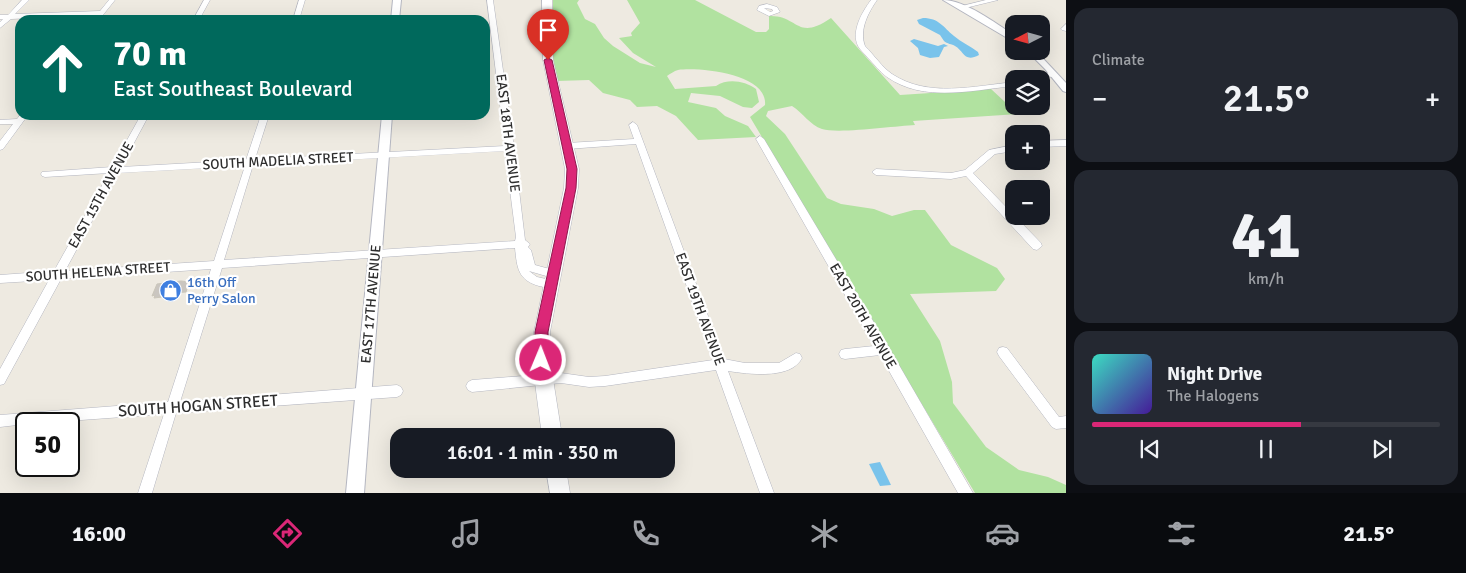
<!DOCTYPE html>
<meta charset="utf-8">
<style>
:root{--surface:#171b24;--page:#242831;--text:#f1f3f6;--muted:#9ea1a6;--line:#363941;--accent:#db2777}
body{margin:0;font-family:Signika,sans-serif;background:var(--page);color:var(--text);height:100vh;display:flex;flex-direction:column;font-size:19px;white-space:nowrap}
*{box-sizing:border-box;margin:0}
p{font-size:16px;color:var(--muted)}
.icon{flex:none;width:28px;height:28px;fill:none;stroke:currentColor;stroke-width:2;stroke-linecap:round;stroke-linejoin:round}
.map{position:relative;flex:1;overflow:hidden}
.panel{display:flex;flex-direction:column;gap:8px;padding:8px;background:#0d0f14;width:400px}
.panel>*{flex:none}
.banner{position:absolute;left:15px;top:15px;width:475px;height:105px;border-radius:15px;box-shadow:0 5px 20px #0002;background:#00695c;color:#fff;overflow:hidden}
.needle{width:32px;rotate:264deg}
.buttons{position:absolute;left:1005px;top:15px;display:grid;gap:10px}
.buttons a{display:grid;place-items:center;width:45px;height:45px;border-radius:10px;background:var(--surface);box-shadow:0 5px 20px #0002;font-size:25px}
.speed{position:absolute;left:15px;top:412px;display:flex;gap:10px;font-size:25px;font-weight:700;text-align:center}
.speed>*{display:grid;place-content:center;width:65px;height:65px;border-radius:50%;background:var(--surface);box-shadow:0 5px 20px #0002;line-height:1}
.speed .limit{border:2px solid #111;border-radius:8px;background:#fff;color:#111}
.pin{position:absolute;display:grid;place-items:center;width:42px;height:42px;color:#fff;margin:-51px -21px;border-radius:50% 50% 50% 0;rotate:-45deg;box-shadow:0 0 5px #0007}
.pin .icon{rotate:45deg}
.me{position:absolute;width:55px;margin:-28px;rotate:1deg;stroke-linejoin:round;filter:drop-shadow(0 0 4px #0008)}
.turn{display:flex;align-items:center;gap:18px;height:105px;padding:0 15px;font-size:22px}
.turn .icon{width:65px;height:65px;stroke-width:2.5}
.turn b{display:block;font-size:35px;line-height:42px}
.big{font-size:38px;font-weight:600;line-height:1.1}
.panel .widget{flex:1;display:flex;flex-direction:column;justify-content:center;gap:8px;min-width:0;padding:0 18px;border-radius:15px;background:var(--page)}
.panel .dial{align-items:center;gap:0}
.dial b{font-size:65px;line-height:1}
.song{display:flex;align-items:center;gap:15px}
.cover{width:60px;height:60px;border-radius:8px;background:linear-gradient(135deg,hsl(170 70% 55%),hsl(260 70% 35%))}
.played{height:5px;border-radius:2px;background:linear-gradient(90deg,var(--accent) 60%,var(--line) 60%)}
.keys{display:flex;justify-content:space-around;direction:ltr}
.heat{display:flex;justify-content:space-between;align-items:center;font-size:28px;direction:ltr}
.trip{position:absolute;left:390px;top:428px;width:285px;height:50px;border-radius:15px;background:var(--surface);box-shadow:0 5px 20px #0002;font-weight:600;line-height:50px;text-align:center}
.tab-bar{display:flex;height:80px;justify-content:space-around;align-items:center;background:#090b0e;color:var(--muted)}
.tab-bar .icon{width:35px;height:35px}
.tab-bar .active{color:var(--accent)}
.tab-bar b{font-size:22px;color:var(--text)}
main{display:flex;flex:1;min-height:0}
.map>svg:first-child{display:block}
</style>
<main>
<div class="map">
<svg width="1066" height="493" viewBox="0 0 1066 493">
<rect width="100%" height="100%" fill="#eeeae1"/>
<path fill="#b1e2a0" d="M553,0H579L577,3L585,19L595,24L604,38L613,46L640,63L656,67L633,53L619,38L632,36L631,33L640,23L627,0H695L756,32H766L769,29V16C799,15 796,42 831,18L900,95L991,89L1018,114L913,121L915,125C895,126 838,134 822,129C810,125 803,113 792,106L768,111L766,116L785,134L827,198L841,204L874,209L892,216L914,210H925L951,245L997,268L1005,279L996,291L910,294L940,341L952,382L953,403L986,447L1019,470L1048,477L1066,485V493H975L750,117L765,105C768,74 700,67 678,70C674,71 670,74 667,76L675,89L716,86C728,78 745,81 756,89L759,102L752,108L743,107L720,96L691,93L688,102L716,108L725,116L748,126L756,137L698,140L676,116L657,106L637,107L630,100L603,93L589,80L556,81L553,55Z"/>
<g fill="#79c3eb">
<path d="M923,18C939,18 943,27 954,36C961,42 970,46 978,52L979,55C964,63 964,51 955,46C952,44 947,44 944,41L940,35L919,24L917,20Z"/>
<path d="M914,39L938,46L944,44L948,46L944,47L939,57L930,58L920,55L918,48L910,41Z"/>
<path d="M880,462L891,485L880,486L869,464Z"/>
</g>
<path fill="#cac6c0" stroke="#cac6ba" d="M181,281L189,282L186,292L171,293L170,296L154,298L155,295L152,296L157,284Z"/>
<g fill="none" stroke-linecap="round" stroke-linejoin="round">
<defs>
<g id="minor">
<path d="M22,0H29L15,14L100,11L109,0H115L99,20H93L96,15L11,19L0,28V22L3,19H0V15H8Z"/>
<path d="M204,0H210L199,20H193Z"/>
<path d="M299,0H305L299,20H293Z"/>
<path d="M487,0H493L514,148L525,240L530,244L528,247L531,250L535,265L557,271L558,274L557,277L553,278L529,271L537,277L555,281L556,284L555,287C549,289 544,287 539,286C518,280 517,268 515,248L222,268L180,402L397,385L401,387L403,391L401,395L397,397L176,413L152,493H138L164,414L26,424L0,427V415L168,402L211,269L61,279L4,384L0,385V369L49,280L0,283V275L54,271L109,173L45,177L42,176L41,174L42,172L112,167L141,115H149L121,167L246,160L261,115H269L255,159L505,146ZM505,151L516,237L515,241L224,260L253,165ZM245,166L214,261L65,271L118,173Z"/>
<path d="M871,0H877C868,13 859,30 865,46C874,55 882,67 892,74C928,98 974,86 1014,82V86C972,90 924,103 887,77C880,72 874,64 868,58C865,54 860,50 858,46C851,31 862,12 871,0Z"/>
<path d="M986,0H998L961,9L958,7Z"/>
<path d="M767,4L777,7L780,12L769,16L757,10L759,6ZM764,8L772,9L773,11L770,12Z"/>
<path d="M1066,24V31L1062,30L1061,29Z"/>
<path d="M1033,72L1054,73L1058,75L1054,77L1038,76L1035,79H1026Z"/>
<path d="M20,115H28L3,149L0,150V141L13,124H0V120L17,119Z"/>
<path d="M633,122L637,125L724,359L745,363H779L796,353L800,354L802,358C791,380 748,374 728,371L774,493H760L716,370L605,386L589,387L561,383L472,392L468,390L466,386L468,382L472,380L561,373L589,377L605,376L713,360L636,144L567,149L563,146L567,143L634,139L629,125Z"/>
<path d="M760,136L764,139L888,346L973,493H958L880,355L845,359L841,358L839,354L841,350L845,349L874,346L756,139Z"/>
<path d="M1066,140V146L1041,147V141Z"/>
<path d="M1014,145V151L995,154L973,173L1041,243L1042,246L1037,250L1033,249L966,176L951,179L876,175L872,172L876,169L951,173L965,170L989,150Z"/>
<path d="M1003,347L1007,348L1059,417L1066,416V428L1056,429L1052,427L999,356L997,352L999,348Z"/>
</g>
<g id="tertiary">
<path d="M393,0H401L399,20H391Z"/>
<path d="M943,0C965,0 995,23 1014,35V42Z"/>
<path d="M1027,51H1036L1066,83V92L1063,91L1045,69Z"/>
<path d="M382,115H392L364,493H346Z"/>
</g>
<g id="secondary">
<path d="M542,0H552L553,60L579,169L578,188L550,332V360L562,436H542L532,360L534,332L564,188L565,169L543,60Z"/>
<path d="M546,469H566L570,493H550Z"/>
</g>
</defs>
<use href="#minor" stroke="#b4b6c0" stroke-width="1"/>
<use href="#tertiary" stroke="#b4b6c0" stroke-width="2"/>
<use href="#secondary" stroke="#b4b6c0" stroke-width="1"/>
<use href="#minor" fill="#fff" fill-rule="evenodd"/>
<use href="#tertiary" fill="#fff" fill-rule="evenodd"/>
<use href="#secondary" fill="#fff" fill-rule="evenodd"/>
</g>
<path fill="#db2777" stroke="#8e194d" d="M548,58L552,60L577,169L576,188L548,332V360L546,364L541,365L537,364L535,360V332L566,188L567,169L544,60Z"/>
<defs>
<symbol id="shop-disc" viewBox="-11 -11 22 22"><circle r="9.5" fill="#3f7fe0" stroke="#fff"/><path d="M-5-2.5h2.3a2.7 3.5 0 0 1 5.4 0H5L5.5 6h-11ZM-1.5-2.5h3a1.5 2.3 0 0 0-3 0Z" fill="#fff"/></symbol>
</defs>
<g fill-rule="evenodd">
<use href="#shop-disc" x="158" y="278" width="25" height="25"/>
</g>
<g text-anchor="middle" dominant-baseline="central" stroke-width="4.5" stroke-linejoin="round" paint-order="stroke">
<g font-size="14" fill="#2e2e2e" stroke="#fff">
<text transform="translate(508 133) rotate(83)">EAST 18TH AVENUE</text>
<text transform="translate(278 161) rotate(-3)">SOUTH MADELIA STREET</text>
<text transform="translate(101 195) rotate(-61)">EAST 15TH AVENUE</text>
<text transform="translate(98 272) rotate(-4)">SOUTH HELENA STREET</text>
<text transform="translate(371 304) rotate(-85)">EAST 17TH AVENUE</text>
<text transform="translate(700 309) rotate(70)">EAST 19TH AVENUE</text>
<text transform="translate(863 316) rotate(60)">EAST 20TH AVENUE</text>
</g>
<g font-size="14" fill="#366cbe" stroke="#fff" text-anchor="start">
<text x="187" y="282">16th Off<tspan x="187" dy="16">Perry Salon</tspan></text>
</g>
<g font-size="16" fill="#2e2e2e" stroke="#fff">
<text transform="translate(198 406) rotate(-4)">SOUTH HOGAN STREET</text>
</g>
</g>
</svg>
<div class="buttons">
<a><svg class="needle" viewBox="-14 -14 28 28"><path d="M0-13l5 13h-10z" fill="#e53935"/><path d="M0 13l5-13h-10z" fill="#9ea1a6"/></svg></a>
<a><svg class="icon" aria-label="layers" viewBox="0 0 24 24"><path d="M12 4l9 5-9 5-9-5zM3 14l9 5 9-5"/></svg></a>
<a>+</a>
<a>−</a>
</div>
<div class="speed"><div class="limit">50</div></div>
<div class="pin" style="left:548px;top:60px;background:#d93025"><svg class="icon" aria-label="arrive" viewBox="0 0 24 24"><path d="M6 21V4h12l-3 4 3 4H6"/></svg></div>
<svg class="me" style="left:541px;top:360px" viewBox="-20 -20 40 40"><circle r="17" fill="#db2777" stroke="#fff" stroke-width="3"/><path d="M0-11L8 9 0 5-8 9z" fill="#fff"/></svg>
<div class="trip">16:01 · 1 min · 350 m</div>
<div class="banner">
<div class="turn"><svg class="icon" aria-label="ahead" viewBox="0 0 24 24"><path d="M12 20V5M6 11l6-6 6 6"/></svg><div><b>70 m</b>East Southeast Boulevard</div></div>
</div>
</div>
<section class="panel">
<div class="widget"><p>Climate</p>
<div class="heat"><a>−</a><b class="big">21.5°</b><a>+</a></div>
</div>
<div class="widget dial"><b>41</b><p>km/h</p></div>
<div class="widget">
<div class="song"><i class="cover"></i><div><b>Night Drive</b><p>The Halogens</p></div></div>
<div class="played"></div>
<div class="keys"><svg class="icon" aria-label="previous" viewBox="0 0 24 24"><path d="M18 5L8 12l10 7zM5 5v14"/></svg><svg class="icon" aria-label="pause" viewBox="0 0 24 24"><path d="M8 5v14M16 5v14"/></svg><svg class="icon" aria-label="next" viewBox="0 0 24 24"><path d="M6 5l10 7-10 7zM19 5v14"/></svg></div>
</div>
</section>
</main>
<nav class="tab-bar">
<b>16:00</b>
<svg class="icon active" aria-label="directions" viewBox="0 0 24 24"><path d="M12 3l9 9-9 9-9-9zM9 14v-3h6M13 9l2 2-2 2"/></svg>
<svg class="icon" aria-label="music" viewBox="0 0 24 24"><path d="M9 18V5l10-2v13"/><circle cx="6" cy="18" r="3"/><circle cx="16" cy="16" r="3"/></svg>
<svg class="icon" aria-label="phone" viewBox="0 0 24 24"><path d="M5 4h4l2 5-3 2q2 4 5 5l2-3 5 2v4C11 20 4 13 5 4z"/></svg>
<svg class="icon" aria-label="climate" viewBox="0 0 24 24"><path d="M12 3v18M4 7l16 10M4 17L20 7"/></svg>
<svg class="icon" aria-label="car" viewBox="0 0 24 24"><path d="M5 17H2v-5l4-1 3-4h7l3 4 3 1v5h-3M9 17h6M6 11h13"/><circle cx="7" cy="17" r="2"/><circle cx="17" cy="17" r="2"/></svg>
<svg class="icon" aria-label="filters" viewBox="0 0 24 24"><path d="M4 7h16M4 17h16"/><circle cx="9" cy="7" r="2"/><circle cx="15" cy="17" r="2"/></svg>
<b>21.5°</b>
</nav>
